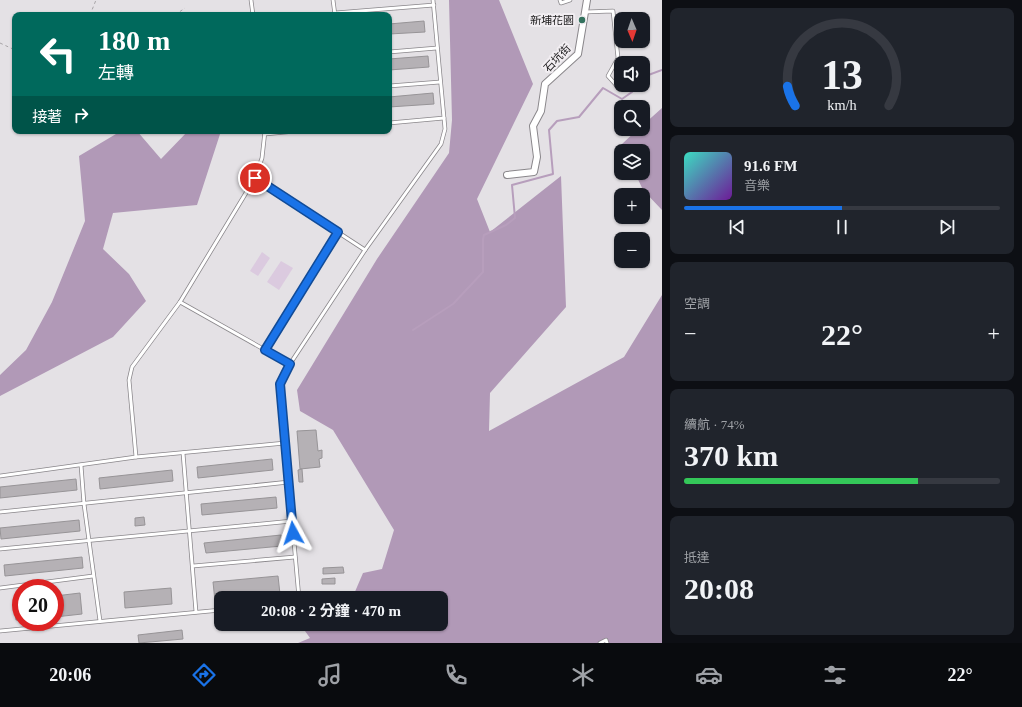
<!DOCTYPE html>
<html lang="zh-TW">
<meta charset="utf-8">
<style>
:root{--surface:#171b24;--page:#20242c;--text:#f1f3f6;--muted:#9ea1a6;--line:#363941;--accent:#1a73e8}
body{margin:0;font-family:"Times New Roman","Noto Sans TC",serif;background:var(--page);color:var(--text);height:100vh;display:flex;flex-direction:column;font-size:15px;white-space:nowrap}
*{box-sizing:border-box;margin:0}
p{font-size:13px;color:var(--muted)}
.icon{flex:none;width:22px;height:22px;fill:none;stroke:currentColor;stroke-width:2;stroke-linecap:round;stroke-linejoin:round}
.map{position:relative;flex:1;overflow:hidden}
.side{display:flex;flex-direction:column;gap:8px;padding:8px;background:#0d0f14;width:360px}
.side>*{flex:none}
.top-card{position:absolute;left:12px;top:12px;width:380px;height:122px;border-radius:8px;box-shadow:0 1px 3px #0004;background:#00695c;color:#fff;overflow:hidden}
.needle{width:26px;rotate:178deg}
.buttons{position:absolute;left:614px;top:12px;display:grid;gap:8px}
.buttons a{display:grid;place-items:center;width:36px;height:36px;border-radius:8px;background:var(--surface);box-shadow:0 1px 3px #0004;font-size:20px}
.speed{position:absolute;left:12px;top:579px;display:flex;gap:8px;font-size:20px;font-weight:700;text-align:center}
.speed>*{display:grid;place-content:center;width:52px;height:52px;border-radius:50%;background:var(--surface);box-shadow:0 1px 3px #0004;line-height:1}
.speed .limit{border:6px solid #d22;background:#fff;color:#111}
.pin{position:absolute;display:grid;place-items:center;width:34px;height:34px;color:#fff;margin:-17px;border:2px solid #fff;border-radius:50%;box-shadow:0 1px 4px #0007}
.me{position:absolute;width:44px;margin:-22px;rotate:355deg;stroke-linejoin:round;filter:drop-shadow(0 0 3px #0008)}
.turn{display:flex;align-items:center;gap:14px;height:84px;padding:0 20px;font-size:18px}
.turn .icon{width:52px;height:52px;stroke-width:2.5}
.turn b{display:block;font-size:28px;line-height:34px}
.then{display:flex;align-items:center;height:38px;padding:0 20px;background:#0003;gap:8px;font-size:15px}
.big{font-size:30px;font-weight:700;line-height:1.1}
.side .widget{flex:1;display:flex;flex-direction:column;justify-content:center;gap:6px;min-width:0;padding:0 14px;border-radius:8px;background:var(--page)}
.side .dial{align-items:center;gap:0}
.dial svg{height:104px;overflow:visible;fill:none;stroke:var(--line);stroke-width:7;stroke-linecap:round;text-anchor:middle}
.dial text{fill:var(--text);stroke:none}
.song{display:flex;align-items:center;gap:12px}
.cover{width:48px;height:48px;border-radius:6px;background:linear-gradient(135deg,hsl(170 70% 55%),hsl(280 70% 35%))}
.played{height:4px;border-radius:2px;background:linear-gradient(90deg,var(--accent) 50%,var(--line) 50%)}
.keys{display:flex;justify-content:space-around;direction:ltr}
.heat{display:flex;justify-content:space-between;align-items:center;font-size:22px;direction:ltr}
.charge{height:6px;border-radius:3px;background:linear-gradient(90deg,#34c759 74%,var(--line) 0)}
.trip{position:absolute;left:214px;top:591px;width:234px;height:40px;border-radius:8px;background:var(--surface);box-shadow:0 1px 3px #0004;font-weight:700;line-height:40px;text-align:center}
.tabs{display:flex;height:64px;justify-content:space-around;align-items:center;background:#090b0e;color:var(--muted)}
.tabs .icon{width:28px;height:28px}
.tabs .current{color:var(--accent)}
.tabs b{font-size:18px;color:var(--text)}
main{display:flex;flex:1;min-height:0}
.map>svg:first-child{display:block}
</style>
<main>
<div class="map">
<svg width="662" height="643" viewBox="0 0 662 643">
<rect width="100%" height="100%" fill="#e4e1e5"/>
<g fill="#dbcadf">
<path d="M262,252L270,258L258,276L250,271Z"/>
<path d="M281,261L293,268L279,290L267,282Z"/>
</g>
<g fill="#b199b7">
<path d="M449,0H499L533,84L477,199L490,232L561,176L566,307L490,393L489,431L624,357L662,295V643H298L310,638L300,624H441V598H325L354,594L363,573L382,569L394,530L333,430L300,411L297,390L377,259L449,153L452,120Z"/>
<path d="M662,108V210L643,190L635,173H643V151H625L622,144L638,129H643V125Z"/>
<path d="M121,131H137L161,159L188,131H221L197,205L113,213L103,249L129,274L146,301L113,337L0,396V375L26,350L52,302L85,221L79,156Z"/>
</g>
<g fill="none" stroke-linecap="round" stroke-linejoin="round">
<g stroke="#b79ebc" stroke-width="2">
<path d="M643,77L662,70"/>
<path d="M413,330L453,304L483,272V239L484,235L506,225L515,218L512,185L553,174L549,130L557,121L579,117L603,88L622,99L632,92L636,85"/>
</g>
</g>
<g fill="#b5b1b5" stroke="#979497">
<path d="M424,21L425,32L389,34V24Z"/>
<path d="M428,56L429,67L389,70V59Z"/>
<path d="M433,93L434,104L389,107V97Z"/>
<path d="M316,430L318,451L322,450V458L319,459L320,467L300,469L297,431Z"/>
<path d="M272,459L273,470L198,478L197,467Z"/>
<path d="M302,469L303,482H299L298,470Z"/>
<path d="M172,470L173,481L100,489L99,478Z"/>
<path d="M76,479L77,490L0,498V487Z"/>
<path d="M276,497L277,508L202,515L201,504Z"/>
<path d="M144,517L145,525L135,526V518Z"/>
<path d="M79,520L80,531L1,539L0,528Z"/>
<path d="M281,535L282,546L206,553L204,543Z"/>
<path d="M82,557L83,568L5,576L4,565Z"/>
<path d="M343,567L344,573L323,574V568Z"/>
<path d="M278,576L280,594L245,598H221V600L215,601L213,582Z"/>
<path d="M335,578V584H322V579Z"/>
<path d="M171,588L172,604L125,608L124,592Z"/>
<path d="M80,593L82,614L55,617V596Z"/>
<path d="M21,600V620H16L14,601Z"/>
<path d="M182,630L183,639L139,643L138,635Z"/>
</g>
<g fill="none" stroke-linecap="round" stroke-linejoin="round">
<defs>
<g id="lane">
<path d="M251,0L253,15"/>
<path d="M333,0L335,15"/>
<path d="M560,0L561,3L570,0"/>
<path d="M585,12L613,11L618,58L608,76L617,86"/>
<path d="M335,13L434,5"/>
<path d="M389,52L437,48"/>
<path d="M389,86L440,82"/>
<path d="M389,123L444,118L433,0"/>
<path d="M265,134L296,131"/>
<path d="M255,178L365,250L441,144L445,129L444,118"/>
<path d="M180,302L290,364"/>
<path d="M265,350L338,232"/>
<path d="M183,453L196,612"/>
<path d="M136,457L285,443"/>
<path d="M81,465L84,504L100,621"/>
<path d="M0,476L136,457L129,380L132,367L180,302L255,178L262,158L265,131"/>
<path d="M0,512L289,482"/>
<path d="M0,549L292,521"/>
<path d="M193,566L295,557"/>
<path d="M0,588L93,576"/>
<path d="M299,598L280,385L290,364L365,250"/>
<path d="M0,631L221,610"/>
<path d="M600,643L606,640L607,643"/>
</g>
<path id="street" d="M507,175L534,172L537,157L533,126L541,111L545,84L578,54L587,0"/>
</defs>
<use href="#lane" stroke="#89868a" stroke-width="4.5"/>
<use href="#street" stroke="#89868a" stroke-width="8"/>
<g stroke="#a7a4a7" stroke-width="1" stroke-dasharray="3 3" stroke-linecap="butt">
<path d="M90,15L96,0"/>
<path d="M175,15L185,8"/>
<path d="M0,43L15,50"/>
</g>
<use href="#lane" stroke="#fff" stroke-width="3"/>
<use href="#street" stroke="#fff" stroke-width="6"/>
</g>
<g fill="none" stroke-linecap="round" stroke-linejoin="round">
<defs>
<path id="route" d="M255,178L338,232L265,350L290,364L280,384L293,533"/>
</defs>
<use href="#route" stroke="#114b97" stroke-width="10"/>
<use href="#route" stroke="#1a73e8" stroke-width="7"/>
</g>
<circle fill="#34725e" stroke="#f2eef2" stroke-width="1.5" cx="582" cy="20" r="4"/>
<g text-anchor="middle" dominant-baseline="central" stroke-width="4" stroke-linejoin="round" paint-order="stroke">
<g font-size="11" fill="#222122" stroke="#f2eef2" text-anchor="end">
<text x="574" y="20">新埔花園</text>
</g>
<g font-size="11" fill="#222122" stroke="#f2eef2">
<text transform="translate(557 58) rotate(-46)">石坑街</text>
</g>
</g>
</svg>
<div class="buttons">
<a><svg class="needle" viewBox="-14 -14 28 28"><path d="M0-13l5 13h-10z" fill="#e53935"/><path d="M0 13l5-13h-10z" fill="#9ea1a6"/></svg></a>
<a><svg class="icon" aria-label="sound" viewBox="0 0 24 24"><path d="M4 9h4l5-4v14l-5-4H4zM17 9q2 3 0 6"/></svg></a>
<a><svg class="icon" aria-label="search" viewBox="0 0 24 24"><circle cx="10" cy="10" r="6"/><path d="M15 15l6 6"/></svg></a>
<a><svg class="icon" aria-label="layers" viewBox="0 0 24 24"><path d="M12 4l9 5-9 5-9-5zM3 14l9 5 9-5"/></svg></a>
<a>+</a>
<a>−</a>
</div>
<div class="speed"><div class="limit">20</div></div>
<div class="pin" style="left:255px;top:178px;background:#d93025"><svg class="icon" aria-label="arrive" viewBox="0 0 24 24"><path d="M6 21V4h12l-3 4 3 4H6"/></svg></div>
<svg class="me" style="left:293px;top:533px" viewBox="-20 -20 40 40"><path d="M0-17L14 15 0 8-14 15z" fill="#1a73e8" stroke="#fff" stroke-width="4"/></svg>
<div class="trip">20:08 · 2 分鐘 · 470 m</div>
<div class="top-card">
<div class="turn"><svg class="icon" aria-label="left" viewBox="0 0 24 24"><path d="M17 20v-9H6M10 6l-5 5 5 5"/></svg><div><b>180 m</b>左轉</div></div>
<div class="then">接著<svg class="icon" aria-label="right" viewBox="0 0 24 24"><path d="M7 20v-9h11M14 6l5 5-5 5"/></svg></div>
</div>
</div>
<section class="side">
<div class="widget dial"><svg viewBox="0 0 100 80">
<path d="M14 69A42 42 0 1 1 86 69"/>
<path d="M14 69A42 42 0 0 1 8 54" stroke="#1a73e8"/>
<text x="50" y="56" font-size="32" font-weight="700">13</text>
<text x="50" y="72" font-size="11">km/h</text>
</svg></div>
<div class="widget">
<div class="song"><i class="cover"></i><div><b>91.6 FM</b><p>音樂</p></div></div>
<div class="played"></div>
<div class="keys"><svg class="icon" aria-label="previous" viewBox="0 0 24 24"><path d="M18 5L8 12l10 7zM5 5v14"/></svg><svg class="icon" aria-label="pause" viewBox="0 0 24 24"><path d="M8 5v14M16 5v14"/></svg><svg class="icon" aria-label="next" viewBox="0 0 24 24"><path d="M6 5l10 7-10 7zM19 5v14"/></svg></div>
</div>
<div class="widget"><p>空調</p>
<div class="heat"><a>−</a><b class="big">22°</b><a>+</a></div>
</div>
<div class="widget"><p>續航 · 74%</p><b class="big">370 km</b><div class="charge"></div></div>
<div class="widget"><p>抵達</p><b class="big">20:08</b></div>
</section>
</main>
<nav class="tabs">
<b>20:06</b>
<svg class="icon current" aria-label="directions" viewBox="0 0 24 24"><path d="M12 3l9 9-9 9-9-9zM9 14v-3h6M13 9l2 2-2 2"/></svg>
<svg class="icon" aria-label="music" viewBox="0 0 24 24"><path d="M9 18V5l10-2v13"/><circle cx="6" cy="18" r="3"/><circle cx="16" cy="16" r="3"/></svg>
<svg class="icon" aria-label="phone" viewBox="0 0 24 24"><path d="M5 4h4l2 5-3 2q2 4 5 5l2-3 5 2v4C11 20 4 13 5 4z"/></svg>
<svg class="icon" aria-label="climate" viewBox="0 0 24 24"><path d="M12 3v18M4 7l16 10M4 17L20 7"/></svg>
<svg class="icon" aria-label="car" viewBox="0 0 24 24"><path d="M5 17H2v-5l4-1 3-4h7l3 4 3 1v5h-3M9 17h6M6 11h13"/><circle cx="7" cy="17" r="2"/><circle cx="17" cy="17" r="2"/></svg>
<svg class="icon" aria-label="filters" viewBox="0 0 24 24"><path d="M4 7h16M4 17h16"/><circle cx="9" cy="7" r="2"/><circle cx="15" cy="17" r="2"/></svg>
<b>22°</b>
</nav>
